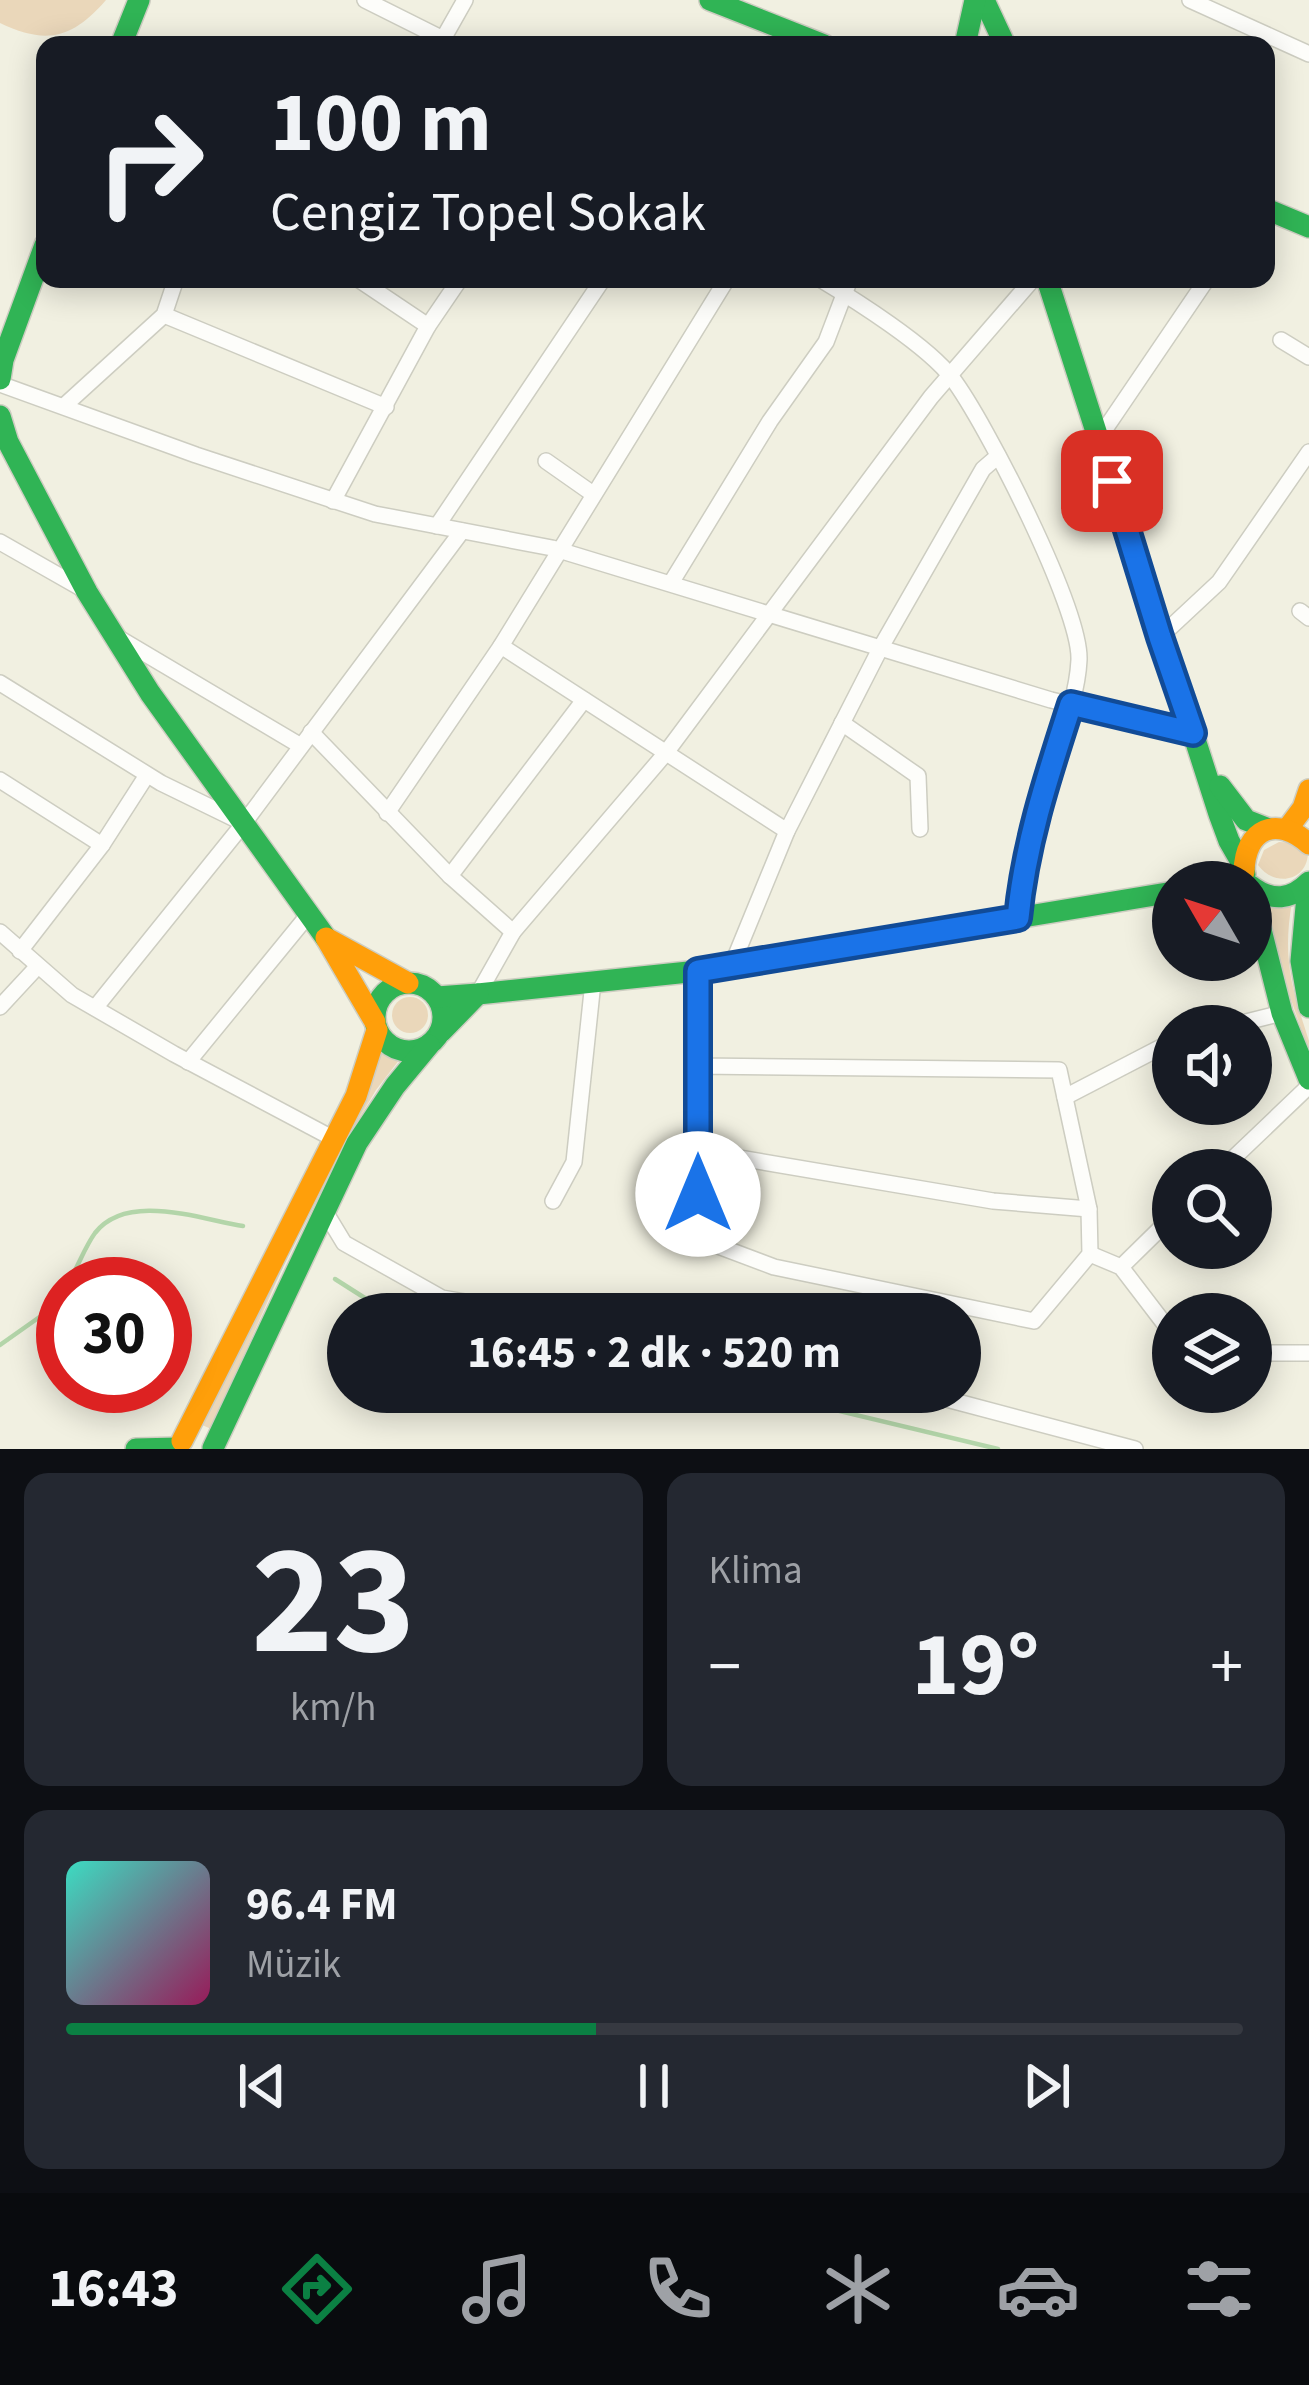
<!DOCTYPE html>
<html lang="tr">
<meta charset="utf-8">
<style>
:root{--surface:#171b24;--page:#242831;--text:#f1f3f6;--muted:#9ea1a6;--line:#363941;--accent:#0b8043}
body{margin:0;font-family:"Source Sans 3",sans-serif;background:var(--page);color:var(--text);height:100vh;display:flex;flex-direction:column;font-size:45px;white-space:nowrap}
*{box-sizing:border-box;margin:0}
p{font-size:39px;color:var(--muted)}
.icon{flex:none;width:66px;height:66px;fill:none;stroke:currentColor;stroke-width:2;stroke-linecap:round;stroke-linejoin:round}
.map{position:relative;height:1449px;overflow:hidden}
.details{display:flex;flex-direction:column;gap:24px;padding:24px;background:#0d0f14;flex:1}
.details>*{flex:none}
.top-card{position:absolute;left:36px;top:36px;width:1239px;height:252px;border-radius:24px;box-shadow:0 6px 30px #0003;background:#171b24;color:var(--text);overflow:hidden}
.needle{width:78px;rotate:309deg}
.buttons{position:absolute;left:1152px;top:861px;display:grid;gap:24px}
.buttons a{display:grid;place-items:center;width:120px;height:120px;border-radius:50%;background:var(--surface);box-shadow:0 6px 30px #0003;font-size:60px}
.speed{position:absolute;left:36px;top:1257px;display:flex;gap:24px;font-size:60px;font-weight:700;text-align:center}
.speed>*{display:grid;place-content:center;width:156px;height:156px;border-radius:50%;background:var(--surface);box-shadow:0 6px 30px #0003;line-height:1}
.speed .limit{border:18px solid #d22;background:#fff;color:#111}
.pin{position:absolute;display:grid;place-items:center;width:102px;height:102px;color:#fff;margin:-51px;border-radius:24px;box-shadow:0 6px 18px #0006}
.me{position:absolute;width:132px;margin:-66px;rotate:0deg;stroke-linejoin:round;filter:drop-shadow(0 0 9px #0008)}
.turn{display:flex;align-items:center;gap:42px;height:252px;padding:0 36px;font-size:54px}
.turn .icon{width:156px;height:156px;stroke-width:2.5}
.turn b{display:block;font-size:84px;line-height:102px}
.big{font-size:90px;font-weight:700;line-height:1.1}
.details .tile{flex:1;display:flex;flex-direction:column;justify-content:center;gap:18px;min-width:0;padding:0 42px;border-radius:24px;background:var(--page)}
.details .dial{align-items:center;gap:0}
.dial b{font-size:156px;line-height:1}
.song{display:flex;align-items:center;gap:36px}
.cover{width:144px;height:144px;border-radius:18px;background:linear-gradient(135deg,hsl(170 70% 55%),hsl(330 70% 35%))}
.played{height:12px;border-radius:6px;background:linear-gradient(90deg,var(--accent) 45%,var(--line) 45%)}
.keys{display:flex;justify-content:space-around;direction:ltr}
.heat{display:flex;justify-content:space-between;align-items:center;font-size:66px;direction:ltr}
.details .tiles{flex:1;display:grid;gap:24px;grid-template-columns:1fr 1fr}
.tile:last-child{grid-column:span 2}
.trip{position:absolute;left:327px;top:1293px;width:654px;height:120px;border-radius:60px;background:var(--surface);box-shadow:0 6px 30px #0003;font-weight:700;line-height:120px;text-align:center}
.tab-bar{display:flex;height:192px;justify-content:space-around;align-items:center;background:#090b0e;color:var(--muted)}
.tab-bar .icon{width:84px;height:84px}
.tab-bar .selected{color:var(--accent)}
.tab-bar b{font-size:54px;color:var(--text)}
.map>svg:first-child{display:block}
</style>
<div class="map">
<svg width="1309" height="1449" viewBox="0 0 1309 1449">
<rect width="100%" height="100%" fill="#f1f0e1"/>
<g fill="#ead7ba">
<path d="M0,0H106C72,39 46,45 0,23Z"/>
<path d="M1279,842L1296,843L1308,854C1306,882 1274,887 1258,865L1264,850Z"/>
<path d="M1261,900L1292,902C1282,959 1292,988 1309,1041V1051L1269,937Z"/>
<circle cx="410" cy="1015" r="18"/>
<path d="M377,1045L400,1059L376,1090L344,1144L341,1143Z"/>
<path d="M279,1266L283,1267L211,1429L200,1424Z"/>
</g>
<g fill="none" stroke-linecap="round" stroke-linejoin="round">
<g stroke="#b3d5a9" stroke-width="4.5">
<path d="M335,1279L390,1314"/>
<path d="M67,1284C78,1268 84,1248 95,1233C127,1192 199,1219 243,1226"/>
<path d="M0,1345L41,1316L63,1290"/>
<path d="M760,1392L998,1449"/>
</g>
<defs>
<g id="street">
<path d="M365,0L443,39L448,45"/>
<path d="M1190,0L1309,54"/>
<path d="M443,39L465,0"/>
<path d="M358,279L428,326"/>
<path d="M820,279C855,300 928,346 952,378C985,421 1081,609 1079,660C1077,702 1057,744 1045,784C1032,828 1023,872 1018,918"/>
<path d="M164,315L386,407"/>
<path d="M1281,340L1309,357"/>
<path d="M0,384L196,455L375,514L552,548L1051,700L1193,733"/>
<path d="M64,406L164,315L176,279"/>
<path d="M1099,438L1207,279"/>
<path d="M546,461L593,494"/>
<path d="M333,501L428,326L460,279"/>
<path d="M437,526L603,279"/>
<path d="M0,542L86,591"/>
<path d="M671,583L770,421L826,342L850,279"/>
<path d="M1300,611L1309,618"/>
<path d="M117,637L301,746"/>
<path d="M1160,637L1219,582L1309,452"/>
<path d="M501,646L787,831"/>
<path d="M0,683L161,783L241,822"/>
<path d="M842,723L918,776L920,829"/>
<path d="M311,732L450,876L513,932"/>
<path d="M0,780L102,845"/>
<path d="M387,813L501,646L727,279"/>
<path d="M450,876L584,700"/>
<path d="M0,932L72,995L174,1054L334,1139"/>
<path d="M20,951L102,845L147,775"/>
<path d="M732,965L787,831L881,647L983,469L998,456"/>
<path d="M478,994L513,932L665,754L931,397L1033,279"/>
<path d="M0,1007L38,966"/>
<path d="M95,1008L244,823L462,531"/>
<path d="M1230,1026L1282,1013"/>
<path d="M188,1062L309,914"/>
<path d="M698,1066L1059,1070L1089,1209L1090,1254L1034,1321L774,1267L697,1238L698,971"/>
<path d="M1065,1097L1173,1041"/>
<path d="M698,1151L993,1201L1089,1209"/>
<path d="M1221,1170L1309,1086"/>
<path d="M553,1201L574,1162L593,982"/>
<path d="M324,1210L344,1243L442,1298L534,1314"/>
<path d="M1090,1254L1121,1267L1173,1335"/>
<path d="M1121,1267L1173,1216"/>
<path d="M1251,1353H1309"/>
<path d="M920,1392L1135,1449"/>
</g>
<g id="fast">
<path d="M710,0L824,45"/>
<path d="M984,0L1005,45"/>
<path d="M121,45L139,0"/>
<path d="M965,45L975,0"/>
<path d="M1266,209L1309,227"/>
<path d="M1047,279L1219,814L1229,841L1244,867"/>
<path d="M0,379L3,360L45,245"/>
<path d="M0,416L8,442L87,592L150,693L326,938"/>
<path d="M1220,786L1246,820L1269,829"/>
<path d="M1221,882L1245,874"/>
<path d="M1308,885L1301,961L1309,1007"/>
<path d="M1251,886C1272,902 1291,900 1309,882"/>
<path d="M1251,890L1282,1013L1309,1079"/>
<circle cx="409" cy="1017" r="34"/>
<path d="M478,994L698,971L1173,892"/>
<path d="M437,997L478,994L441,1032"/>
<path d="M213,1448L357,1143L395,1086L429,1045"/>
<path d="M136,1449L178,1448"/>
</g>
<g id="slow">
<path d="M1288,828L1303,808L1309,790"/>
<path d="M1244,872C1245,828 1277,815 1309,844"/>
<path d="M375,1022L326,938L408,983"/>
<path d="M182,1441L356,1096L377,1030"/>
</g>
</defs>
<use href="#street" stroke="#cdcdc1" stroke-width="18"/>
<use href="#fast" stroke="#cdcdc1" stroke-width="24"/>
<use href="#slow" stroke="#cdcdc1" stroke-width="24"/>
<use href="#street" stroke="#fdfdfa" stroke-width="15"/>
<use href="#fast" stroke="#30b455" stroke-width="21"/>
<use href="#slow" stroke="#ff9f0a" stroke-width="21"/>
</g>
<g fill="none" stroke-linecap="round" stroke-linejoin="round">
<defs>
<path id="route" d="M698,1194V971L1018,918C1025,844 1048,775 1071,704L1193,733L1160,637L1112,481"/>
</defs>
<use href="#route" stroke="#114b97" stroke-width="30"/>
<use href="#route" stroke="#1a73e8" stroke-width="21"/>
</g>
</svg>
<div class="buttons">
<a><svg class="needle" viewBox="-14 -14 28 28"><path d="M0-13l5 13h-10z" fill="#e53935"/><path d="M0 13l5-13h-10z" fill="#9ea1a6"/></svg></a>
<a><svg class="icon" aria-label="sound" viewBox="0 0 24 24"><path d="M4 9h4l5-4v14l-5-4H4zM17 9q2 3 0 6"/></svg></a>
<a><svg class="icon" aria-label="search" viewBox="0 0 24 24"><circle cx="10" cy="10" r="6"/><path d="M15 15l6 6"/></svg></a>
<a><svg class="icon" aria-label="layers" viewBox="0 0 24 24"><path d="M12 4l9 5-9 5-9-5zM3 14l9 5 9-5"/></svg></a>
</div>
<div class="speed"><div class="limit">30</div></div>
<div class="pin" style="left:1112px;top:481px;background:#d93025"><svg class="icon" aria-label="arrive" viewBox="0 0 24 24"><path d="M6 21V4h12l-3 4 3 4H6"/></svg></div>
<svg class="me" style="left:698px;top:1194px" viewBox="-20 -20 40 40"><circle r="19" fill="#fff"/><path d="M0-13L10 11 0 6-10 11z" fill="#1a73e8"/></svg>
<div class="trip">16:45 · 2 dk · 520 m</div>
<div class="top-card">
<div class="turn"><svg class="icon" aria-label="right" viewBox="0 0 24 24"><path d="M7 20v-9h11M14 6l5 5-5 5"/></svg><div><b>100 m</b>Cengiz Topel Sokak</div></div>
</div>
</div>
<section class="details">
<div class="tiles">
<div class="tile dial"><b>23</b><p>km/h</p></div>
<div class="tile"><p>Klima</p>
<div class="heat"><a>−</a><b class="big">19°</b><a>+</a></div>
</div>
<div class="tile">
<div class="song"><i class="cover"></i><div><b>96.4 FM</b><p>Müzik</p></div></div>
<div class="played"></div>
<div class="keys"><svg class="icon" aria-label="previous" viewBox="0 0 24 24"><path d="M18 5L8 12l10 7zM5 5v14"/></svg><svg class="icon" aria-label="pause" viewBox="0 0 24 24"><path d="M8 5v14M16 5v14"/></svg><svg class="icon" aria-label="next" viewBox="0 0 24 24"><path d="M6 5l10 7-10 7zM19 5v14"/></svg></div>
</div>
</div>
</section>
<nav class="tab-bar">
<b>16:43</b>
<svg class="icon selected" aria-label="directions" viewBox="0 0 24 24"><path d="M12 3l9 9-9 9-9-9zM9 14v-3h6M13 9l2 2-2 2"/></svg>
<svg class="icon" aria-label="music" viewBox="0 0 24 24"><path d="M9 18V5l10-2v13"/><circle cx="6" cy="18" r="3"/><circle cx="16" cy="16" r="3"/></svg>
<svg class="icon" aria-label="phone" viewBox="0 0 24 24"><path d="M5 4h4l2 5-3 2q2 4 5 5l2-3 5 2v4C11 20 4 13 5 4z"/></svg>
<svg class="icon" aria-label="climate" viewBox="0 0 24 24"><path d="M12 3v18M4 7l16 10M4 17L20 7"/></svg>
<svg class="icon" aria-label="car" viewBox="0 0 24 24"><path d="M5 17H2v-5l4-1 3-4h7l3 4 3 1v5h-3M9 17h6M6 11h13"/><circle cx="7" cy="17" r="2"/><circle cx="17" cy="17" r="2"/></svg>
<svg class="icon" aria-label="filters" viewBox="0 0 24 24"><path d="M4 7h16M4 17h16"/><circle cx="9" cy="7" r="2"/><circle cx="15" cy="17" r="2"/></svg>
</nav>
